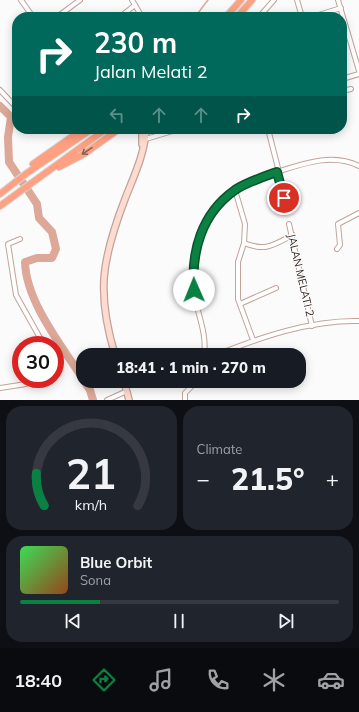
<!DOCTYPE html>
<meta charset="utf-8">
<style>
:root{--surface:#171b24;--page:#20242c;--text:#f1f3f6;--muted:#9ea1a6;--line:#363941;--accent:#0b8043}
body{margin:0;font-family:Mulish,sans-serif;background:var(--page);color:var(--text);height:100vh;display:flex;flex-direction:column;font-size:15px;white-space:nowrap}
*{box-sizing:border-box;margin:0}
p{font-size:13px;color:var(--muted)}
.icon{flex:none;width:22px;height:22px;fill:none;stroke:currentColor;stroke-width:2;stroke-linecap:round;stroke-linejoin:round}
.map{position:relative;height:400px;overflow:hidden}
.side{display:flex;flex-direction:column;gap:6px;padding:6px;background:#0d0f14;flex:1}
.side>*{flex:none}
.banner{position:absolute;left:12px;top:12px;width:335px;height:122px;border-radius:16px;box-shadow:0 2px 10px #0003;background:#00695c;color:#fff;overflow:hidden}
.speed{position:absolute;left:12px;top:336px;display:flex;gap:8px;font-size:20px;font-weight:700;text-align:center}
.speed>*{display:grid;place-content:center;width:52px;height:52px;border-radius:50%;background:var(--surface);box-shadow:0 2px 10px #0003;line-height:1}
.speed .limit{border:6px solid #d22;background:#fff;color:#111}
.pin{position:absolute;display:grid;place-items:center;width:34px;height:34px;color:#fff;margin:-17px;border:2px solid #fff;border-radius:50%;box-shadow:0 1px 4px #0007}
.me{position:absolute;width:44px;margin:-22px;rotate:359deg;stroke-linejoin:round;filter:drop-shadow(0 0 3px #0008)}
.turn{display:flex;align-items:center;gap:14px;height:84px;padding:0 16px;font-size:18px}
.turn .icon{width:52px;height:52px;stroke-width:2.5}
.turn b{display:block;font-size:28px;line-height:34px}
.lanes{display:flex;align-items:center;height:38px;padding:0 16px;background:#0003;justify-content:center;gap:20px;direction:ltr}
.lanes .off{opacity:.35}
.big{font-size:30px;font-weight:800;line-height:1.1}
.side .card{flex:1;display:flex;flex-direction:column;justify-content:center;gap:6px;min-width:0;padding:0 14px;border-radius:16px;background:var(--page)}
.side .dial{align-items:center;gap:0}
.dial svg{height:104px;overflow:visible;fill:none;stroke:var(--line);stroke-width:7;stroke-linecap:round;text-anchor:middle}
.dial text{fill:var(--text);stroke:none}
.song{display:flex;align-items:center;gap:12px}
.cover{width:48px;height:48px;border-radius:6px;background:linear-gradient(135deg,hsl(130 70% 55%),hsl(20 70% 35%))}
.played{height:4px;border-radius:2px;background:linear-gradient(90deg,var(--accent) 25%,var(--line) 25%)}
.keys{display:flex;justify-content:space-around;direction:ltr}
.heat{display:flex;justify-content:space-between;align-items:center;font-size:22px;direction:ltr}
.side .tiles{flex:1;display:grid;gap:6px;grid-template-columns:1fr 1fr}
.card:last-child{grid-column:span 2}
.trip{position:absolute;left:76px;top:348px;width:230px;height:40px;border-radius:16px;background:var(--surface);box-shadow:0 2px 10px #0003;font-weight:800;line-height:40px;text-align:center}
.menu{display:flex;height:64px;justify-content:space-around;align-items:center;background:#090b0e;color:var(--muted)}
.menu .icon{width:28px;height:28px}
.menu .current{color:var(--accent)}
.menu b{font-size:18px;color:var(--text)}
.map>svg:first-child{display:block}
</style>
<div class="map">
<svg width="359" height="400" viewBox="0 0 359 400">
<rect width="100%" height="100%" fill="#fbfbfb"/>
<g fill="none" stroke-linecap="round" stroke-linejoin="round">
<path stroke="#dda897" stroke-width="1.5" d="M195,17L208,0"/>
<g stroke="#dda897" stroke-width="8">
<path d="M0,106L11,117L8,137L9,162L37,204L39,218L52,232L56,249L52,258H37L25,262C26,302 62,346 83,379"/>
<path d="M84,381L90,390L93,400"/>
</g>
<defs>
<g id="minor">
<path d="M21,0L33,17"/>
<path d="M132,0L142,17"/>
<path d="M297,0L302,17"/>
<path d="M338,0L359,71"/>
<path d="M57,17L80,0"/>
<path d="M120,17L135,5"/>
<path d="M259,17L274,0"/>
<path d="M312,17L341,8"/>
<path d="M342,79L359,74"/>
<path d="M0,90L15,106H17"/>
<path d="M342,91L351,89"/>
<path d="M268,129L279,172"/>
<path d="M146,139L179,129"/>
<path d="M277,172L284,198"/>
<path d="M235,190L245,224L244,243L238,262V299L253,340"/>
<path d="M289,224L312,326"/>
<path d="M20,239L8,244L16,295L44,345"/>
<path d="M244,243C266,252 273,245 293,235"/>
<path d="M337,249L340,245L338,224L359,213"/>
<path d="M240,304L276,288"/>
<path d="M143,351V355"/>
<path d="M204,355C207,335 199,318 195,298C187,259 200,214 235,190C248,181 265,176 280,171C305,163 333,153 359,166"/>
<path d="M216,355C261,337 310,320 359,321"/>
<path d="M125,384L136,381"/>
<path d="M0,388L26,384L34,379"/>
<path d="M107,400L127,391"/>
<path d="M185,400V393L191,387L193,381"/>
</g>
<g id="secondary">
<path d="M142,129V144"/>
<path d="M115,355C96,292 102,259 125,199C134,176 145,153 146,129"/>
<path d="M124,381L129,400"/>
</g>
<g id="trunk">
<path d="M226,17L241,0"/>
<path d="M237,17L252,0"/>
<path d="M33,164L83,129"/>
<path d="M59,167L84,154L119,129"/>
<path d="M0,194L27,173L92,129"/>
<path d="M0,206L106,129"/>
</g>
</defs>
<use href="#minor" stroke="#c2a399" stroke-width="6"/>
<use href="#secondary" stroke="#c2a399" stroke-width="8"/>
<use href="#trunk" stroke="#d8d6d6" stroke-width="8"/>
<use href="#minor" stroke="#fff" stroke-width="4"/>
<use href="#secondary" stroke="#fedbd0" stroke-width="5.5"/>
<use href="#trunk" stroke="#fea082" stroke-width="6"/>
</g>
<defs><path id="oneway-shaft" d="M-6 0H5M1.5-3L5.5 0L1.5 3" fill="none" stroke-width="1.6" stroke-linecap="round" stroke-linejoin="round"/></defs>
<use stroke="#945e4e" href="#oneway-shaft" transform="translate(87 151) rotate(146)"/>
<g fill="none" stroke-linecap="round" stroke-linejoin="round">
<defs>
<path id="route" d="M194,290C191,252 201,214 235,190C247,182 263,177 277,172L284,198"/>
</defs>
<use href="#route" stroke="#07532c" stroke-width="10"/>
<use href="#route" stroke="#0b8043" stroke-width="7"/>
</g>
<g text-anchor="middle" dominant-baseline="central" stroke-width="3" stroke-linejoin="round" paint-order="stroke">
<g font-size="11" fill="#291d1a" stroke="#fbfbfb">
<text transform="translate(301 275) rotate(77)">JALAN MELATI 2</text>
</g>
</g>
</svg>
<div class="speed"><div class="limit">30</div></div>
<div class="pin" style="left:284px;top:198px;background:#d93025"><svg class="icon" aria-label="arrive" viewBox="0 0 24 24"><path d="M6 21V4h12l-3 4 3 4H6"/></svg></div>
<svg class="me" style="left:194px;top:290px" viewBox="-20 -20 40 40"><circle r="19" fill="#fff"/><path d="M0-13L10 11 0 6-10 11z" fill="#0b8043"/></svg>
<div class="trip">18:41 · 1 min · 270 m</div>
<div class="banner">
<div class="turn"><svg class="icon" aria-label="right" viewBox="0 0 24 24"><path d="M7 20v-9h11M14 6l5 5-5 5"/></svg><div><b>230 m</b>Jalan Melati 2</div></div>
<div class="lanes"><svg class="icon off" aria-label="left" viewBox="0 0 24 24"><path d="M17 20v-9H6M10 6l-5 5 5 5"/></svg><svg class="icon off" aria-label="ahead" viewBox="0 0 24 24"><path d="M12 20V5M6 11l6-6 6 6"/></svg><svg class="icon off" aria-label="ahead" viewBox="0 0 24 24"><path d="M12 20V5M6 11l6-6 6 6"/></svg><svg class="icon" aria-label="right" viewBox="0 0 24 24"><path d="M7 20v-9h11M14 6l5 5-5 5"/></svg></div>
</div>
</div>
<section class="side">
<div class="tiles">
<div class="card dial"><svg viewBox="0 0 100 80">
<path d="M14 69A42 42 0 1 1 86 69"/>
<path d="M14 69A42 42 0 0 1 8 44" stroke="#0b8043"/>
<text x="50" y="56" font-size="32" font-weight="700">21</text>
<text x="50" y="72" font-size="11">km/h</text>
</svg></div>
<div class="card"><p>Climate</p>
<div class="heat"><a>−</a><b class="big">21.5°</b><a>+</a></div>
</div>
<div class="card">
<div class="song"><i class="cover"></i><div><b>Blue Orbit</b><p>Sona</p></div></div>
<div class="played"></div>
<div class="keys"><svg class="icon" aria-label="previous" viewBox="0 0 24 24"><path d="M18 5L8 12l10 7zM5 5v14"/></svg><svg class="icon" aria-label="pause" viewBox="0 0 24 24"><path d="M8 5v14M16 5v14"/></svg><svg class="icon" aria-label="next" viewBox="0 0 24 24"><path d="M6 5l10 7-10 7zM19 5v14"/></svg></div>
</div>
</div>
</section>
<nav class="menu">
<b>18:40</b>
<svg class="icon current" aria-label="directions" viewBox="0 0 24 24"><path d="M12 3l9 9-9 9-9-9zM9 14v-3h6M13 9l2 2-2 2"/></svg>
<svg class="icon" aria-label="music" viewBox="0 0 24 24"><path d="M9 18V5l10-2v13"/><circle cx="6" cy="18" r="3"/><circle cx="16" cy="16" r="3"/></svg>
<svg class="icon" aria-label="phone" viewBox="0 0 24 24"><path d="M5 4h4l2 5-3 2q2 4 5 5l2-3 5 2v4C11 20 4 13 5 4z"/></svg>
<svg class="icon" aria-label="climate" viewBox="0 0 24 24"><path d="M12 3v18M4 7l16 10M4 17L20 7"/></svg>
<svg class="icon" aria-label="car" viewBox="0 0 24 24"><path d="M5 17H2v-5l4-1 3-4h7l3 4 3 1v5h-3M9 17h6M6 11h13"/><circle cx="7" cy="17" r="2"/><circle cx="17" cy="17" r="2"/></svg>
</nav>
